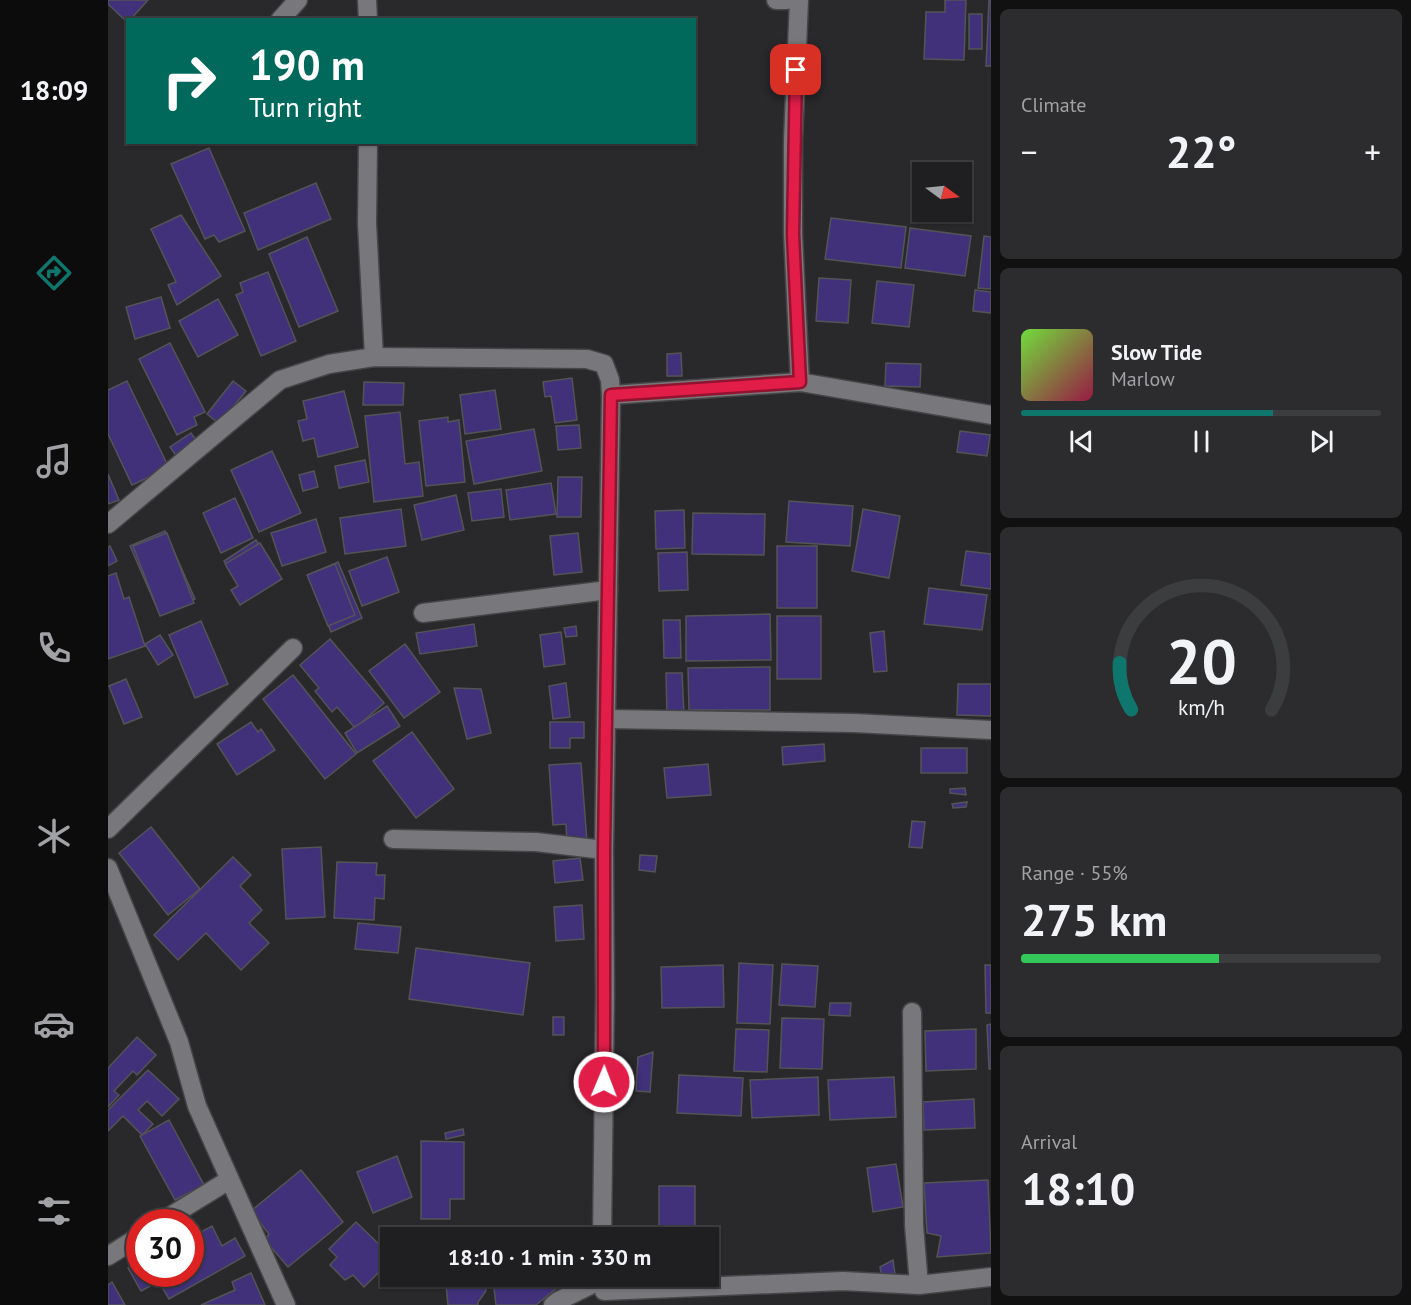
<!DOCTYPE html>
<meta charset="utf-8">
<style>
:root{--surface:#1f1f21;--page:#2c2c2e;--text:#f1f3f6;--muted:#a1a2a5;--line:#3c3d3f;--accent:#0f766e}
body{margin:0;font-family:"PT Sans",sans-serif;background:var(--page);color:var(--text);height:100vh;display:flex;flex-direction:column;font-size:22px;white-space:nowrap}
*{box-sizing:border-box;margin:0}
p{font-size:20px;color:var(--muted)}
.icon{flex:none;width:33px;height:33px;fill:none;stroke:currentColor;stroke-width:2;stroke-linecap:round;stroke-linejoin:round}
.map{position:relative;flex:1;overflow:hidden}
.details{display:flex;flex-direction:column;gap:9px;padding:9px;background:#111112;width:420px}
.details>*{flex:none}
.guide{position:absolute;left:18px;top:18px;width:570px;height:126px;border-radius:0px;box-shadow:0 2px 4px #0004,0 0 0 2px var(--line);background:#00695c;color:#fff;overflow:hidden}
.needle{width:39px;rotate:105deg}
.fabs{position:absolute;left:804px;top:162px;display:grid;gap:12px}
.fabs a{display:grid;place-items:center;width:60px;height:60px;border-radius:0px;background:var(--surface);box-shadow:0 2px 4px #0004,0 0 0 2px var(--line);font-size:30px}
.speed{position:absolute;left:18px;top:1209px;display:flex;gap:12px;font-size:30px;font-weight:700;text-align:center}
.speed>*{display:grid;place-content:center;width:78px;height:78px;border-radius:50%;background:var(--surface);box-shadow:0 2px 4px #0004,0 0 0 2px var(--line);line-height:1}
.speed .limit{border:9px solid #d22;background:#fff;color:#111}
.pin{position:absolute;display:grid;place-items:center;width:51px;height:51px;color:#fff;margin:-26px;border-radius:12px;box-shadow:0 3px 9px #0006}
.me{position:absolute;width:66px;margin:-33px;rotate:1deg;stroke-linejoin:round;filter:drop-shadow(0 0 4px #0008)}
.turn{display:flex;align-items:center;gap:21px;height:126px;padding:0 24px;font-size:27px}
.turn .icon{width:78px;height:78px;stroke-width:2.5}
.turn b{display:block;font-size:42px;line-height:51px}
.big{font-size:45px;font-weight:800;line-height:1.1}
.details .widget{flex:1;display:flex;flex-direction:column;justify-content:center;gap:9px;min-width:0;padding:0 21px;border-radius:9px;background:var(--page)}
.details .dial{align-items:center;gap:0}
.dial svg{height:156px;overflow:visible;fill:none;stroke:var(--line);stroke-width:7;stroke-linecap:round;text-anchor:middle}
.dial text{fill:var(--text);stroke:none}
.song{display:flex;align-items:center;gap:18px}
.cover{width:72px;height:72px;border-radius:9px;background:linear-gradient(135deg,hsl(100 70% 55%),hsl(340 70% 35%))}
.played{height:6px;border-radius:3px;background:linear-gradient(90deg,var(--accent) 70%,var(--line) 70%)}
.keys{display:flex;justify-content:space-around;direction:ltr}
.heat{display:flex;justify-content:space-between;align-items:center;font-size:33px;direction:ltr}
.charge{height:9px;border-radius:4px;background:linear-gradient(90deg,#34c759 55%,var(--line) 0)}
.trip{position:absolute;left:272px;top:1227px;width:339px;height:60px;border-radius:0px;background:var(--surface);box-shadow:0 2px 4px #0004,0 0 0 2px var(--line);font-weight:800;line-height:60px;text-align:center}
main{display:flex;flex:1;min-height:0}
.tabs{display:flex;flex-direction:column;width:108px;justify-content:space-around;align-items:center;background:#0c0c0d;color:var(--muted)}
.tabs .icon{width:42px;height:42px}
.tabs .active{color:var(--accent)}
.tabs b{font-size:27px;color:var(--text)}
.map>svg:first-child{display:block}
</style>
<main>
<nav class="tabs">
<b>18:09</b>
<svg class="icon active" aria-label="directions" viewBox="0 0 24 24"><path d="M12 3l9 9-9 9-9-9zM9 14v-3h6M13 9l2 2-2 2"/></svg>
<svg class="icon" aria-label="music" viewBox="0 0 24 24"><path d="M9 18V5l10-2v13"/><circle cx="6" cy="18" r="3"/><circle cx="16" cy="16" r="3"/></svg>
<svg class="icon" aria-label="phone" viewBox="0 0 24 24"><path d="M5 4h4l2 5-3 2q2 4 5 5l2-3 5 2v4C11 20 4 13 5 4z"/></svg>
<svg class="icon" aria-label="climate" viewBox="0 0 24 24"><path d="M12 3v18M4 7l16 10M4 17L20 7"/></svg>
<svg class="icon" aria-label="car" viewBox="0 0 24 24"><path d="M5 17H2v-5l4-1 3-4h7l3 4 3 1v5h-3M9 17h6M6 11h13"/><circle cx="7" cy="17" r="2"/><circle cx="17" cy="17" r="2"/></svg>
<svg class="icon" aria-label="filters" viewBox="0 0 24 24"><path d="M4 7h16M4 17h16"/><circle cx="9" cy="7" r="2"/><circle cx="15" cy="17" r="2"/></svg>
</nav>
<div class="map">
<svg width="883" height="1305" viewBox="0 0 883 1305">
<rect width="100%" height="100%" fill="#29292c"/>
<g fill="#40317a" stroke="#545457" stroke-width="1.5">
<path d="M0,0H40L22,20H20L19,22L0,4Z"/>
<path d="M837,0H858L856,60L816,59L818,12H837Z"/>
<path d="M881,0H883V66H878Z"/>
<rect x="861" y="14" width="13" height="35"/>
<path d="M101,148L137,231L111,242L106,235L97,239L63,164Z"/>
<path d="M208,183L223,219L150,250L136,213Z"/>
<path d="M73,215L113,276L69,305L60,285L68,282L43,229Z"/>
<path d="M723,218L798,227L793,268L717,259Z"/>
<path d="M802,228L863,236L857,276L797,268Z"/>
<path d="M876,236L883,237V289L870,288Z"/>
<path d="M199,237L230,311L191,327L161,254Z"/>
<path d="M160,272L188,341L153,356L128,295L135,292L132,283Z"/>
<path d="M711,278L743,280L740,323L708,321Z"/>
<path d="M769,281L806,285L801,327L764,323Z"/>
<path d="M867,290L883,292V313L865,311Z"/>
<path d="M53,297L62,328L27,339L18,307Z"/>
<path d="M110,299L130,335L90,357L71,321Z"/>
<path d="M62,343L97,412L86,417L89,425L69,435L31,359Z"/>
<path d="M573,353L574,376H559V354Z"/>
<path d="M778,363L813,364L812,387L777,386Z"/>
<path d="M464,378L469,420L447,423L443,396L437,397L435,382Z"/>
<path d="M19,381L61,468L24,485L0,434V390Z"/>
<path d="M125,381L138,391L111,424L99,414Z"/>
<path d="M256,382L296,383L295,405H255Z"/>
<path d="M387,390L393,429L357,434L352,395Z"/>
<path d="M236,391L250,447L210,457L206,438L195,441L190,421L199,419L195,401Z"/>
<path d="M292,412L297,464L311,462L315,496L266,502L257,416Z"/>
<path d="M340,417V422L351,420L357,482L318,486L311,421Z"/>
<path d="M471,425L473,448L450,450L448,426Z"/>
<path d="M426,429L434,471L366,484L358,441Z"/>
<path d="M852,431L882,435L879,456L849,452Z"/>
<path d="M83,433L90,443L69,457L62,447Z"/>
<path d="M164,451L193,513L151,532L123,470Z"/>
<path d="M257,460L261,482L231,488L227,466Z"/>
<path d="M206,471L210,487L195,491L191,475Z"/>
<path d="M0,474L11,500L0,504Z"/>
<path d="M450,477H474L473,517H449Z"/>
<path d="M443,483L448,514L402,520L398,490Z"/>
<path d="M393,489L396,517L364,521L360,493Z"/>
<path d="M348,495L356,530L314,540L306,505Z"/>
<path d="M127,498L145,538L113,553L95,513Z"/>
<path d="M681,501L745,506L742,546L678,542Z"/>
<path d="M293,509L298,546L237,554L232,518Z"/>
<path d="M755,509L792,516L781,578L744,571Z"/>
<path d="M576,510L577,548L548,549L547,511Z"/>
<path d="M585,513L657,514L656,555L584,554Z"/>
<path d="M208,519L218,552L174,566L163,533Z"/>
<path d="M57,531L87,599L52,615L22,546Z"/>
<path d="M59,533L86,603L52,616L25,546Z"/>
<path d="M470,533L474,572L446,575L442,536Z"/>
<path d="M148,540L171,575L139,596L116,561Z"/>
<path d="M152,543L174,579L132,605L123,590L130,586L117,564Z"/>
<path d="M2,546L9,561L0,566V547Z"/>
<rect x="669" y="546" width="40" height="62"/>
<path d="M858,551L883,554V589L853,585Z"/>
<path d="M579,552L580,590L551,591L550,553Z"/>
<path d="M279,557L291,592L254,606L241,571Z"/>
<path d="M230,562L254,618L223,632L200,575Z"/>
<path d="M227,564L247,615L220,626L199,575Z"/>
<path d="M8,573L16,599L21,597L37,646L0,659V576Z"/>
<path d="M821,588L879,595L874,630L816,624Z"/>
<path d="M662,614L663,660L578,661V616Z"/>
<rect x="669" y="616" width="44" height="63"/>
<path d="M555,620H572L573,658H556Z"/>
<path d="M93,621L120,684L87,698L61,635Z"/>
<path d="M366,624L369,646L312,654L308,633Z"/>
<path d="M468,626L469,636L458,637L456,628Z"/>
<path d="M776,631L779,671L766,672L762,633Z"/>
<path d="M453,632L457,664L436,667L432,635Z"/>
<path d="M52,635L65,655L50,665L37,644Z"/>
<path d="M222,639L276,703L247,728L229,707L224,712L207,691L211,688L192,665Z"/>
<path d="M297,644L332,692L296,718L261,671Z"/>
<path d="M662,667V710H581L580,668Z"/>
<path d="M558,673H574L576,715L559,716Z"/>
<path d="M185,675L248,754L217,779L155,699Z"/>
<path d="M18,679L34,717L16,724L1,686Z"/>
<path d="M458,683L462,717L445,719L441,686Z"/>
<path d="M850,684H883V716L849,715Z"/>
<path d="M346,688L373,689L383,733L359,739Z"/>
<path d="M279,706L292,726L249,753L237,733Z"/>
<path d="M143,722L150,732L153,729L167,750L129,775L109,744Z"/>
<path d="M442,722H476V738H462V748H442Z"/>
<path d="M304,732L346,789L308,818L265,761Z"/>
<path d="M716,744L717,761L675,765L674,747Z"/>
<rect x="813" y="748" width="46" height="25"/>
<path d="M473,763L479,842L459,843L458,824L445,825L441,765Z"/>
<path d="M600,764L603,795L559,798L556,768Z"/>
<path d="M857,788L858,795L842,793V789Z"/>
<path d="M859,802L858,807L845,808L844,804Z"/>
<path d="M804,821L817,822L814,848L801,847Z"/>
<path d="M43,827L92,889L60,915L11,853Z"/>
<path d="M213,847L217,917L178,919L174,849Z"/>
<path d="M532,855L549,856L547,872L531,870Z"/>
<path d="M125,857L143,875L132,886L154,910L141,923L161,943L133,970L98,933L70,960L46,935Z"/>
<path d="M472,858L475,880L447,883L445,861Z"/>
<path d="M229,862L269,863L268,875H277L276,899L267,898L266,920L226,918Z"/>
<path d="M474,905L476,939L448,941L446,907Z"/>
<path d="M250,923L293,927L290,953L247,949Z"/>
<path d="M308,948L422,963L415,1015L301,999Z"/>
<path d="M631,963L665,965L662,1024L629,1023Z"/>
<path d="M674,964L710,966L707,1007L671,1005Z"/>
<path d="M615,965L616,1007L554,1008L553,967Z"/>
<path d="M877,965H883V1013H878Z"/>
<path d="M722,1003H743L742,1016L721,1015Z"/>
<rect x="445" y="1017" width="11" height="18"/>
<path d="M674,1018L716,1019L714,1069L672,1068Z"/>
<path d="M883,1024V1069H881L879,1025Z"/>
<path d="M628,1029L661,1030L659,1072L626,1071Z"/>
<path d="M868,1029V1069L818,1071L817,1031Z"/>
<path d="M29,1037L48,1055L29,1075L25,1071L6,1091L11,1095L0,1107V1068Z"/>
<path d="M545,1052L542,1092L528,1091L530,1057Z"/>
<path d="M40,1070L71,1099L54,1116L39,1101L30,1110L45,1124L34,1135L15,1116L0,1131V1110Z"/>
<path d="M571,1075L635,1078L633,1116L569,1113Z"/>
<path d="M710,1077L711,1115L644,1118L642,1080Z"/>
<path d="M786,1077L788,1117L722,1120L720,1080Z"/>
<path d="M866,1099L867,1128L816,1130L815,1102Z"/>
<path d="M61,1120L96,1185L67,1200L32,1136Z"/>
<path d="M355,1129L356,1135L338,1139L337,1133Z"/>
<path d="M313,1141L356,1142V1199H342V1219H313Z"/>
<path d="M289,1156L304,1197L265,1213L249,1172Z"/>
<path d="M788,1164L795,1207L765,1212L759,1168Z"/>
<path d="M193,1170L235,1222L180,1267L157,1240L161,1234L143,1211Z"/>
<path d="M880,1180L883,1253L829,1257L833,1236L819,1233L816,1183Z"/>
<rect x="551" y="1186" width="36" height="52"/>
<path d="M248,1222L282,1255V1261L256,1287L245,1275L237,1280L222,1265L229,1257L221,1249Z"/>
<path d="M104,1226L114,1246L127,1238L137,1256L61,1299L54,1287L61,1283L56,1274H82V1238Z"/>
<rect x="470" y="1231" width="12" height="7"/>
<path d="M785,1260L787,1274L774,1277L772,1267Z"/>
<path d="M32,1261V1274H45L50,1282L33,1291L20,1268Z"/>
<path d="M143,1273L157,1305H93L127,1290L124,1282Z"/>
<path d="M337,1276H376L378,1291L370,1302V1305H340Z"/>
<path d="M390,1276H442L450,1287L428,1305H388L385,1280Z"/>
<path d="M4,1282L17,1305H0V1285Z"/>
</g>
<g fill="none" stroke-linecap="round" stroke-linejoin="round">
<defs>
<g id="minor">
<path d="M259,0L260,20"/>
<path d="M668,0H679"/>
<path d="M691,0L685,140V234L692,382"/>
<path d="M172,20L190,0"/>
<path d="M260,142L259,223L266,357"/>
<path d="M503,395L692,382L883,415"/>
<path d="M0,524L172,380L221,364L266,357L479,359L496,364L502,380L503,395L496,850L497,994L494,1238"/>
<path d="M315,613L500,590"/>
<path d="M498,719L746,723L883,730"/>
<path d="M0,829L185,648"/>
<path d="M285,839L428,842L496,850"/>
<path d="M0,868L71,1042L89,1106L178,1305"/>
<path d="M804,1012L806,1225L811,1285"/>
<path d="M53,1222L121,1180"/>
<path d="M0,1256L32,1236"/>
<path d="M496,1291L735,1281L811,1285L883,1277"/>
<path d="M445,1305L450,1301L493,1280"/>
</g>
</defs>
<use href="#minor" stroke="#454547" stroke-width="21"/>
<use href="#minor" stroke="#78777b" stroke-width="18"/>
</g>
<g fill="none" stroke-linecap="round" stroke-linejoin="round">
<defs>
<path id="route" d="M496,1082V850L503,395L692,382L685,234L688,70"/>
</defs>
<use href="#route" stroke="#92132f" stroke-width="15"/>
<use href="#route" stroke="#e11d48" stroke-width="10"/>
</g>
</svg>
<div class="fabs">
<a><svg class="needle" viewBox="-14 -14 28 28"><path d="M0-13l5 13h-10z" fill="#e53935"/><path d="M0 13l5-13h-10z" fill="#a1a2a5"/></svg></a>
</div>
<div class="speed"><div class="limit">30</div></div>
<div class="pin" style="left:688px;top:70px;background:#d93025"><svg class="icon" aria-label="arrive" viewBox="0 0 24 24"><path d="M6 21V4h12l-3 4 3 4H6"/></svg></div>
<svg class="me" style="left:496px;top:1082px" viewBox="-20 -20 40 40"><circle r="17" fill="#e11d48" stroke="#fff" stroke-width="3"/><path d="M0-11L8 9 0 5-8 9z" fill="#fff"/></svg>
<div class="trip">18:10 · 1 min · 330 m</div>
<div class="guide">
<div class="turn"><svg class="icon" aria-label="right" viewBox="0 0 24 24"><path d="M7 20v-9h11M14 6l5 5-5 5"/></svg><div><b>190 m</b>Turn right</div></div>
</div>
</div>
<section class="details">
<div class="widget"><p>Climate</p>
<div class="heat"><a>−</a><b class="big">22°</b><a>+</a></div>
</div>
<div class="widget">
<div class="song"><i class="cover"></i><div><b>Slow Tide</b><p>Marlow</p></div></div>
<div class="played"></div>
<div class="keys"><svg class="icon" aria-label="previous" viewBox="0 0 24 24"><path d="M18 5L8 12l10 7zM5 5v14"/></svg><svg class="icon" aria-label="pause" viewBox="0 0 24 24"><path d="M8 5v14M16 5v14"/></svg><svg class="icon" aria-label="next" viewBox="0 0 24 24"><path d="M6 5l10 7-10 7zM19 5v14"/></svg></div>
</div>
<div class="widget dial"><svg viewBox="0 0 100 80">
<path d="M14 69A42 42 0 1 1 86 69"/>
<path d="M14 69A42 42 0 0 1 8 45" stroke="#0f766e"/>
<text x="50" y="56" font-size="32" font-weight="700">20</text>
<text x="50" y="72" font-size="11">km/h</text>
</svg></div>
<div class="widget"><p>Range · 55%</p><b class="big">275 km</b><div class="charge"></div></div>
<div class="widget"><p>Arrival</p><b class="big">18:10</b></div>
</section>
</main>
